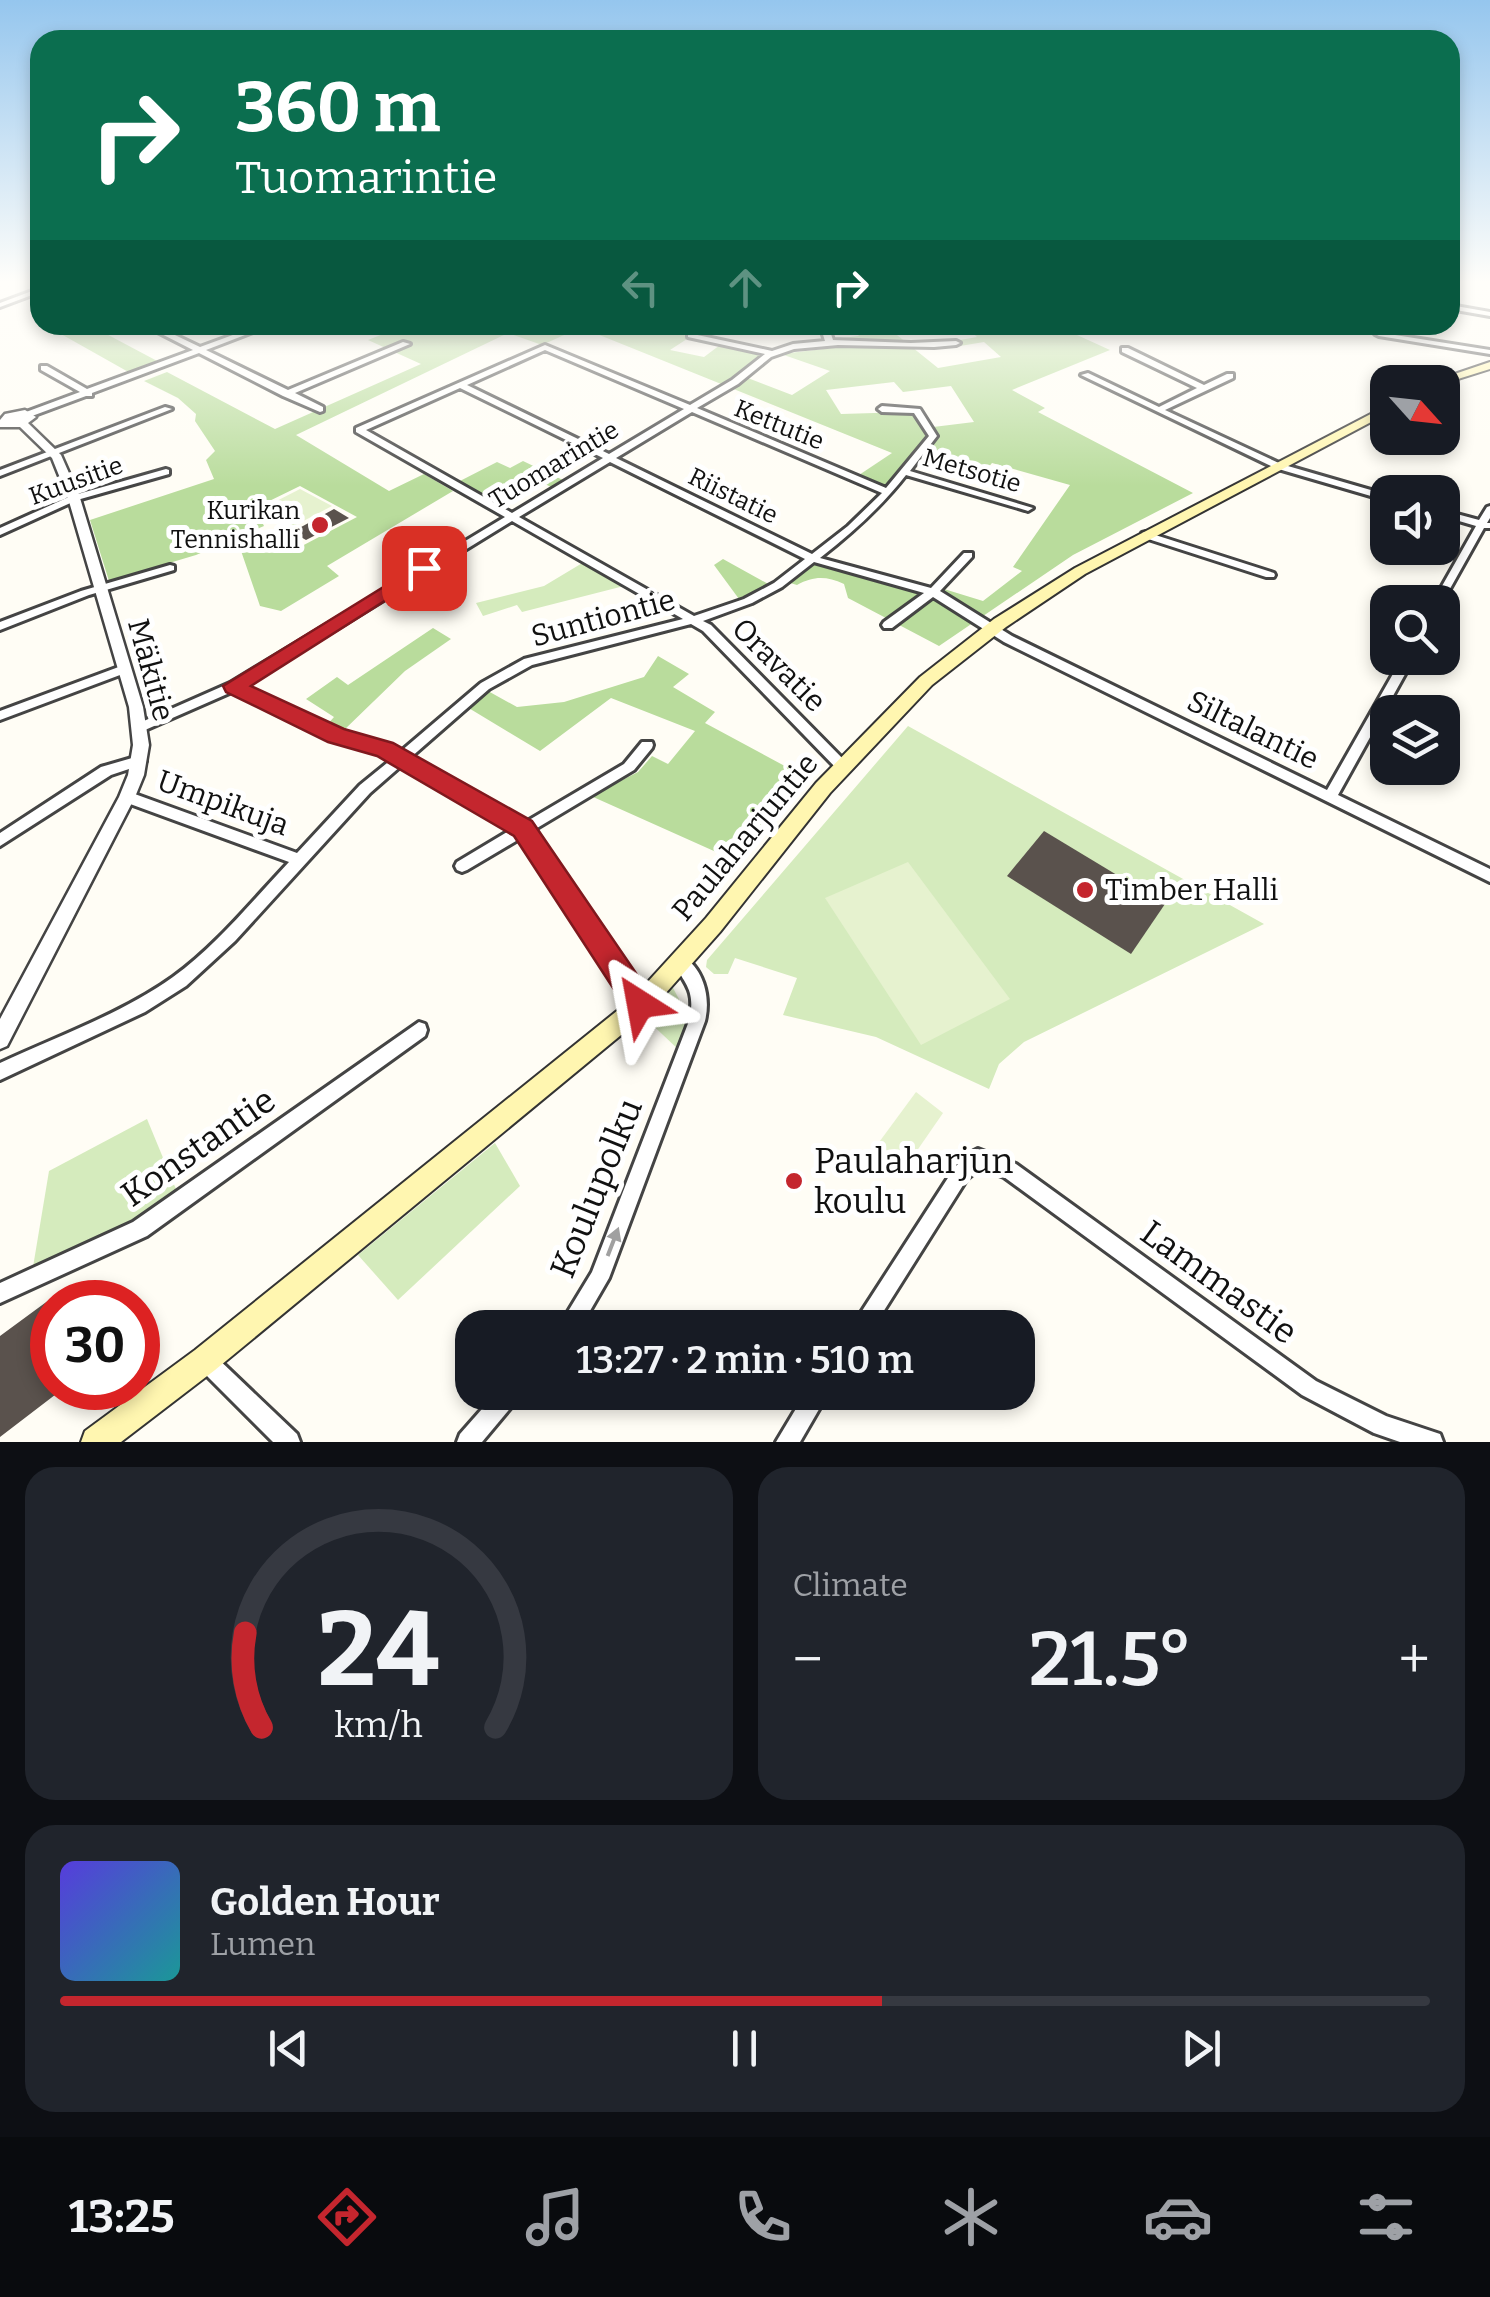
<!DOCTYPE html>
<meta charset="utf-8">
<style>
:root{--surface:#171b24;--page:#20242c;--text:#f1f3f6;--muted:#9ea1a6;--line:#363941;--accent:#c4262e}
body{margin:0;font-family:Bitter,serif;background:var(--page);color:var(--text);height:100vh;display:flex;flex-direction:column;font-size:38px;white-space:nowrap}
*{box-sizing:border-box;margin:0}
p{font-size:32px;color:var(--muted)}
.icon{flex:none;width:55px;height:55px;fill:none;stroke:currentColor;stroke-width:2;stroke-linecap:round;stroke-linejoin:round}
.map{position:relative;height:1442px;overflow:hidden}
.sheet{display:flex;flex-direction:column;gap:25px;padding:25px;background:#0d0f14;flex:1}
.sheet>*{flex:none}
.guide{position:absolute;left:30px;top:30px;width:1430px;height:305px;border-radius:30px;box-shadow:0 5px 15px #0003;background:#0b6e4f;color:#fff;overflow:hidden}
.needle{width:65px;rotate:117deg}
.buttons{position:absolute;left:1370px;top:365px;display:grid;gap:20px}
.buttons a{display:grid;place-items:center;width:90px;height:90px;border-radius:20px;background:var(--surface);box-shadow:0 5px 15px #0003;font-size:50px}
.speed{position:absolute;left:30px;top:1280px;display:flex;gap:20px;font-size:50px;font-weight:700;text-align:center}
.speed>*{display:grid;place-content:center;width:130px;height:130px;border-radius:50%;background:var(--surface);box-shadow:0 5px 15px #0003;line-height:1}
.speed .limit{border:15px solid #d22;background:#fff;color:#111}
.pin{position:absolute;display:grid;place-items:center;width:85px;height:85px;color:#fff;margin:-42px;border-radius:20px;box-shadow:0 5px 15px #0006}
.me{position:absolute;width:110px;margin:-55px;rotate:326deg;stroke-linejoin:round;filter:drop-shadow(0 0 8px #0008)}
.turn{display:flex;align-items:center;gap:35px;height:210px;padding:0 40px;font-size:45px}
.turn .icon{width:130px;height:130px;stroke-width:2.5}
.turn b{display:block;font-size:70px;line-height:85px}
.lanes{display:flex;align-items:center;height:95px;padding:0 40px;background:#0003;justify-content:center;gap:50px;direction:ltr}
.lanes .off{opacity:.35}
.big{font-size:75px;font-weight:600;line-height:1.1}
.sheet .tile{flex:1;display:flex;flex-direction:column;justify-content:center;gap:15px;min-width:0;padding:0 35px;border-radius:30px;background:var(--page)}
.sheet .dial{align-items:center;gap:0}
.dial svg{height:260px;overflow:visible;fill:none;stroke:var(--line);stroke-width:7;stroke-linecap:round;text-anchor:middle}
.dial text{fill:var(--text);stroke:none}
.song{display:flex;align-items:center;gap:30px}
.cover{width:120px;height:120px;border-radius:15px;background:linear-gradient(135deg,hsl(250 70% 55%),hsl(180 70% 35%))}
.played{height:10px;border-radius:5px;background:linear-gradient(90deg,var(--accent) 60%,var(--line) 60%)}
.keys{display:flex;justify-content:space-around;direction:ltr}
.heat{display:flex;justify-content:space-between;align-items:center;font-size:55px;direction:ltr}
.sheet .tiles{flex:1;display:grid;gap:25px;grid-template-columns:1fr 1fr}
.tile:last-child{grid-column:span 2}
.trip{position:absolute;left:455px;top:1310px;width:580px;height:100px;border-radius:30px;background:var(--surface);box-shadow:0 5px 15px #0003;font-weight:600;line-height:100px;text-align:center}
.tabs{display:flex;height:160px;justify-content:space-around;align-items:center;background:#090b0e;color:var(--muted)}
.tabs .icon{width:70px;height:70px}
.tabs .active{color:var(--accent)}
.tabs b{font-size:45px;color:var(--text)}
.map>svg:first-child{display:block}
</style>
<div class="map">
<svg width="1490" height="1442" viewBox="0 0 1490 1442">
<rect width="100%" height="100%" fill="#fffdf5"/>
<g fill="#d5ebbd">
<path d="M584,562L624,586L522,612L517,605L483,616L476,603L544,586Z"/>
<path d="M908,726L1264,924L1024,1042L999,1064L989,1089L876,1037L783,1015L797,978L735,958L728,974H714L706,967L707,960Z"/>
<path d="M672,986L690,1020L680,1051L644,1017Z"/>
<path d="M147,1119L178,1194L115,1232L33,1267L49,1171Z"/>
<path d="M495,1143L520,1186L398,1300L358,1255Z"/>
</g>
<g fill="#b9dc9c" fill-rule="evenodd">
<path d="M45,325H106L97,329L161,363L132,374Z"/>
<path d="M406,325H672L666,329L690,337L670,350L704,357L720,345L763,355L740,375L792,395L830,371L781,354L840,347L835,339L858,336L867,328L861,325H933L892,331L938,368L1001,357L984,342L960,346L954,341L977,337L964,325L1066,330L1110,350L1012,390L1045,408L1038,412L1193,493L1073,555L939,646L848,598L844,584C826,576 814,576 797,585L787,582L814,564L930,597L944,589L983,601L1022,571L1013,567L1070,485L992,463L976,482L960,477L971,462L920,448L886,486L859,475L892,453L592,332L586,335L573,331L542,345L508,333L296,435L389,491L424,474L453,491L327,566L339,576L281,611L260,606L239,545L267,532L300,547L357,517L300,486L255,508L264,526L196,555L109,581L90,520L214,479L206,460L215,451L195,421L196,414L178,398L144,381L167,372L275,429L421,364L368,340ZM894,382L903,392L951,386L974,422L925,428L916,415L908,412L841,414L826,390Z"/>
<path d="M523,461L565,481L553,488L529,476L490,498L458,482L497,462L510,468Z"/>
<path d="M723,559L770,585L739,599L714,565Z"/>
<path d="M433,628L451,639L405,671L343,731L326,726L334,717L306,699L337,677L348,685Z"/>
<path d="M658,656L689,674L673,687L715,712L705,723L807,778L734,860L591,796L638,772L652,756L668,764L695,731L611,698L540,751L467,707L488,691L517,707L564,702L644,677Z"/>
</g>
<g fill="#e6f2cf">
<path d="M300,489L332,506L292,527L261,509Z"/>
<path d="M908,862L1010,999L921,1045L825,898Z"/>
<path d="M916,1092L943,1113L905,1168L877,1145Z"/>
</g>
<g fill="#5a524d">
<path d="M334,509L349,518L306,540L292,532Z"/>
<path d="M1044,831L1165,904L1131,954L1007,876Z"/>
<path d="M49,1300L52,1388H64L0,1437V1336Z"/>
</g>
<g fill="none" stroke-linecap="round" stroke-linejoin="round">
<defs>
<g id="minor">
<path d="M40,288V292L0,307V303Z"/>
<path d="M1450,305L1490,312V316L1450,309Z"/>
<path d="M144,325H154L200,347L260,325H271L206,350L288,390L403,342L410,344L295,393L323,407V411L320,412L283,396L199,353L92,393V396H86L32,416H26V412L80,392L41,370V366H47L87,389L193,350Z"/>
<path d="M820,325H828L833,340L911,343L956,341L960,343L956,345L934,347L838,345L794,349L771,357L738,384L697,408L886,488L929,436L914,413L882,412L878,409L882,406L920,409L937,436L910,471L1033,508L1028,511L1025,510L906,475C881,507 852,533 820,558L931,588L964,553H972V557L940,591L1012,636L1327,790L1402,658H1414L1338,795L1490,869V882L1004,642L933,597L892,628H884L882,625L884,622L924,593L814,562L782,587L752,603L703,621L711,625L848,764L850,767L848,770H838L703,631L691,624L532,665L489,689L410,758L524,823L624,764L642,742H652L653,745L652,748L634,770L532,831L647,1000L649,1005L647,1010L641,1013L635,1010L521,838L467,870L462,872L457,870L455,866L457,862L512,829L402,765L370,793L235,941L186,986L145,1012L0,1080V1063C56,1037 123,1013 173,977C217,945 252,901 289,862L122,801L120,797L122,793H132L297,853L360,785L392,759L381,753L332,739L234,691L145,730H137L135,727L137,724L230,683L505,517L356,432V428L545,345L690,405L732,380L765,354L688,337V333L772,351L793,344L825,341ZM545,350L684,409L609,454L467,385ZM460,388L603,458L512,513L366,430ZM692,412L882,493L848,526L812,554L616,458ZM610,462L805,559L774,583L744,599L694,616L519,517ZM512,521L683,619L524,659L481,683L400,752L390,746L340,732L244,686Z"/>
<path d="M1376,332L1490,350V354L1379,336L1375,334Z"/>
<path d="M1122,348H1128L1204,385L1227,374H1233V378L1165,410L1281,464L1388,495V501L1275,468L1081,375L1088,373L1159,407L1197,388L1122,352Z"/>
<path d="M165,407L172,409L0,476V470Z"/>
<path d="M166,469L169,470V474L77,500L0,535V528L71,496Z"/>
<path d="M1490,506V518L1487,523H1490V528H1484L1442,603L1433,602L1476,526L1442,516V510L1479,520L1487,507Z"/>
<path d="M1146,532L1274,573L1275,575L1274,577H1266L1142,537V533Z"/>
<path d="M170,565L174,566V570L89,595L0,630V622L81,591Z"/>
<path d="M124,665L128,666L130,669L128,672L0,720V711Z"/>
<path d="M139,756L144,758L146,761L144,764L111,775L0,846V833L101,767Z"/>
<path d="M680,954C703,967 711,996 705,1021L609,1278L580,1328H558L592,1272L689,1021C696,991 686,985 672,961L674,956Z"/>
<path d="M419,1022L425,1024L427,1030L425,1036L147,1236L0,1303V1283L133,1222Z"/>
<path d="M978,1149L1016,1164L1316,1381L1386,1416L1440,1434L1443,1442H1400L1374,1433L1302,1395L1004,1177L980,1168L967,1179L873,1328H851L955,1167L972,1152Z"/>
<path d="M205,1350L212,1353L297,1434L300,1442H273L198,1367L195,1360L198,1353Z"/>
<path d="M497,1392H521L518,1399L482,1442H457L460,1434Z"/>
<path d="M806,1392H829L800,1442H776Z"/>
</g>
<path id="tertiary" d="M25,410L36,417L28,423L61,455L80,498L143,707L149,745L144,775L135,797L7,1046L0,1049V1019L119,797L128,775L133,745L129,707L68,498L52,458L20,427H0V420L5,414Z"/>
<g id="secondary">
<path d="M1490,362V369L1442,384L1431,382Z"/>
<path d="M1388,405V413L1085,574L1006,627L932,685L830,793L720,932L649,1012L215,1370L121,1442H81L85,1431L195,1350L633,998L706,918L816,783L920,677L994,619L1075,568Z"/>
</g>
</defs>
<use href="#minor" stroke="#444" stroke-width="6"/>
<use href="#tertiary" stroke="#444" stroke-width="5"/>
<use href="#secondary" stroke="#333" stroke-width="4"/>
<use href="#minor" fill="#fff" fill-rule="evenodd"/>
<use href="#tertiary" fill="#fff" fill-rule="evenodd"/>
<use href="#secondary" fill="#fff6b0" fill-rule="evenodd"/>
</g>
<defs><path id="oneway-solid" d="M-6-.8H1V-3.2L6.5 0L1 3.2V.8H-6Z" transform="scale(2.5)"/></defs>
<use fill="#a0a0a0" href="#oneway-solid" transform="translate(613 1242) rotate(-69)"/>
<linearGradient id="sky" x2="0" y2="1"><stop stop-color="#95c6ee"/><stop offset="0.58" stop-color="#fffefa"/><stop offset="1" stop-color="#fffefa" stop-opacity="0"/></linearGradient>
<rect width="1490" height="486" fill="url(#sky)"/>
<path fill="#c4262e" stroke="#7f191e" stroke-width="2.5" d="M424,562L433,568L430,572L251,686L344,729L393,743L532,821L651,995L655,1004L651,1014L640,1018L630,1014L514,836L377,756L328,742L226,692L223,686Z"/>
<g fill="#c4262e" stroke="#fff" stroke-width="4">
<circle cx="320" cy="525" r="10"/>
<circle cx="1085" cy="890" r="10"/>
<circle cx="794" cy="1181" r="10"/>
</g>
<g text-anchor="middle" dominant-baseline="central" stroke-width="10" stroke-linejoin="round" paint-order="stroke">
<g font-size="25" fill="#111" stroke="#fff">
<text transform="translate(779 425) rotate(22)">Kettutie</text>
<text transform="translate(554 465) rotate(-31)">Tuomarintie</text>
<text transform="translate(972 471) rotate(16)">Metsotie</text>
<text transform="translate(76 481) rotate(-20)">Kuusitie</text>
<text transform="translate(733 496) rotate(26)">Riistatie</text>
</g>
<g font-size="25" fill="#111" stroke="#fff" text-anchor="end">
<text x="300" y="511">Kurikan<tspan x="300" dy="29">Tennishalli</tspan></text>
</g>
<g font-size="30" fill="#111" stroke="#fff">
<text transform="translate(603 618) rotate(-15)">Suntiontie</text>
<text transform="translate(779 665) rotate(45)">Oravatie</text>
<text transform="translate(151 670) rotate(75)">Mäkitie</text>
<text transform="translate(1253 730) rotate(26)">Siltalantie</text>
<text transform="translate(223 803) rotate(20)">Umpikuja</text>
<text transform="translate(745 837) rotate(-50)">Paulaharjuntie</text>
</g>
<g font-size="30" fill="#111" stroke="#fff" text-anchor="start">
<text x="1105" y="890">Timber Halli</text>
</g>
<g font-size="35" fill="#111" stroke="#fff">
<text transform="translate(198 1147) rotate(-35)">Konstantie</text>
<text transform="translate(596 1188) rotate(-68)">Koulupolku</text>
<text transform="translate(1219 1282) rotate(36)">Lammastie</text>
</g>
<g font-size="35" fill="#111" stroke="#fff" text-anchor="start">
<text x="814" y="1161">Paulaharjun<tspan x="814" dy="40">koulu</tspan></text>
</g>
</g>
</svg>
<div class="buttons">
<a><svg class="needle" viewBox="-14 -14 28 28"><path d="M0-13l5 13h-10z" fill="#e53935"/><path d="M0 13l5-13h-10z" fill="#9ea1a6"/></svg></a>
<a><svg class="icon" aria-label="sound" viewBox="0 0 24 24"><path d="M4 9h4l5-4v14l-5-4H4zM17 9q2 3 0 6"/></svg></a>
<a><svg class="icon" aria-label="search" viewBox="0 0 24 24"><circle cx="10" cy="10" r="6"/><path d="M15 15l6 6"/></svg></a>
<a><svg class="icon" aria-label="layers" viewBox="0 0 24 24"><path d="M12 4l9 5-9 5-9-5zM3 14l9 5 9-5"/></svg></a>
</div>
<div class="speed"><div class="limit">30</div></div>
<div class="pin" style="left:424px;top:568px;background:#d93025"><svg class="icon" aria-label="arrive" viewBox="0 0 24 24"><path d="M6 21V4h12l-3 4 3 4H6"/></svg></div>
<svg class="me" style="left:640px;top:1004px" viewBox="-20 -20 40 40"><path d="M0-17L14 15 0 8-14 15z" fill="#c4262e" stroke="#fff" stroke-width="4"/></svg>
<div class="trip">13:27 · 2 min · 510 m</div>
<div class="guide">
<div class="turn"><svg class="icon" aria-label="right" viewBox="0 0 24 24"><path d="M7 20v-9h11M14 6l5 5-5 5"/></svg><div><b>360 m</b>Tuomarintie</div></div>
<div class="lanes"><svg class="icon off" aria-label="left" viewBox="0 0 24 24"><path d="M17 20v-9H6M10 6l-5 5 5 5"/></svg><svg class="icon off" aria-label="ahead" viewBox="0 0 24 24"><path d="M12 20V5M6 11l6-6 6 6"/></svg><svg class="icon" aria-label="right" viewBox="0 0 24 24"><path d="M7 20v-9h11M14 6l5 5-5 5"/></svg></div>
</div>
</div>
<section class="sheet">
<div class="tiles">
<div class="tile dial"><svg viewBox="0 0 100 80">
<path d="M14 69A42 42 0 1 1 86 69"/>
<path d="M14 69A42 42 0 0 1 9 40" stroke="#c4262e"/>
<text x="50" y="56" font-size="32" font-weight="700">24</text>
<text x="50" y="72" font-size="11">km/h</text>
</svg></div>
<div class="tile"><p>Climate</p>
<div class="heat"><a>−</a><b class="big">21.5°</b><a>+</a></div>
</div>
<div class="tile">
<div class="song"><i class="cover"></i><div><b>Golden Hour</b><p>Lumen</p></div></div>
<div class="played"></div>
<div class="keys"><svg class="icon" aria-label="previous" viewBox="0 0 24 24"><path d="M18 5L8 12l10 7zM5 5v14"/></svg><svg class="icon" aria-label="pause" viewBox="0 0 24 24"><path d="M8 5v14M16 5v14"/></svg><svg class="icon" aria-label="next" viewBox="0 0 24 24"><path d="M6 5l10 7-10 7zM19 5v14"/></svg></div>
</div>
</div>
</section>
<nav class="tabs">
<b>13:25</b>
<svg class="icon active" aria-label="directions" viewBox="0 0 24 24"><path d="M12 3l9 9-9 9-9-9zM9 14v-3h6M13 9l2 2-2 2"/></svg>
<svg class="icon" aria-label="music" viewBox="0 0 24 24"><path d="M9 18V5l10-2v13"/><circle cx="6" cy="18" r="3"/><circle cx="16" cy="16" r="3"/></svg>
<svg class="icon" aria-label="phone" viewBox="0 0 24 24"><path d="M5 4h4l2 5-3 2q2 4 5 5l2-3 5 2v4C11 20 4 13 5 4z"/></svg>
<svg class="icon" aria-label="climate" viewBox="0 0 24 24"><path d="M12 3v18M4 7l16 10M4 17L20 7"/></svg>
<svg class="icon" aria-label="car" viewBox="0 0 24 24"><path d="M5 17H2v-5l4-1 3-4h7l3 4 3 1v5h-3M9 17h6M6 11h13"/><circle cx="7" cy="17" r="2"/><circle cx="17" cy="17" r="2"/></svg>
<svg class="icon" aria-label="filters" viewBox="0 0 24 24"><path d="M4 7h16M4 17h16"/><circle cx="9" cy="7" r="2"/><circle cx="15" cy="17" r="2"/></svg>
</nav>
